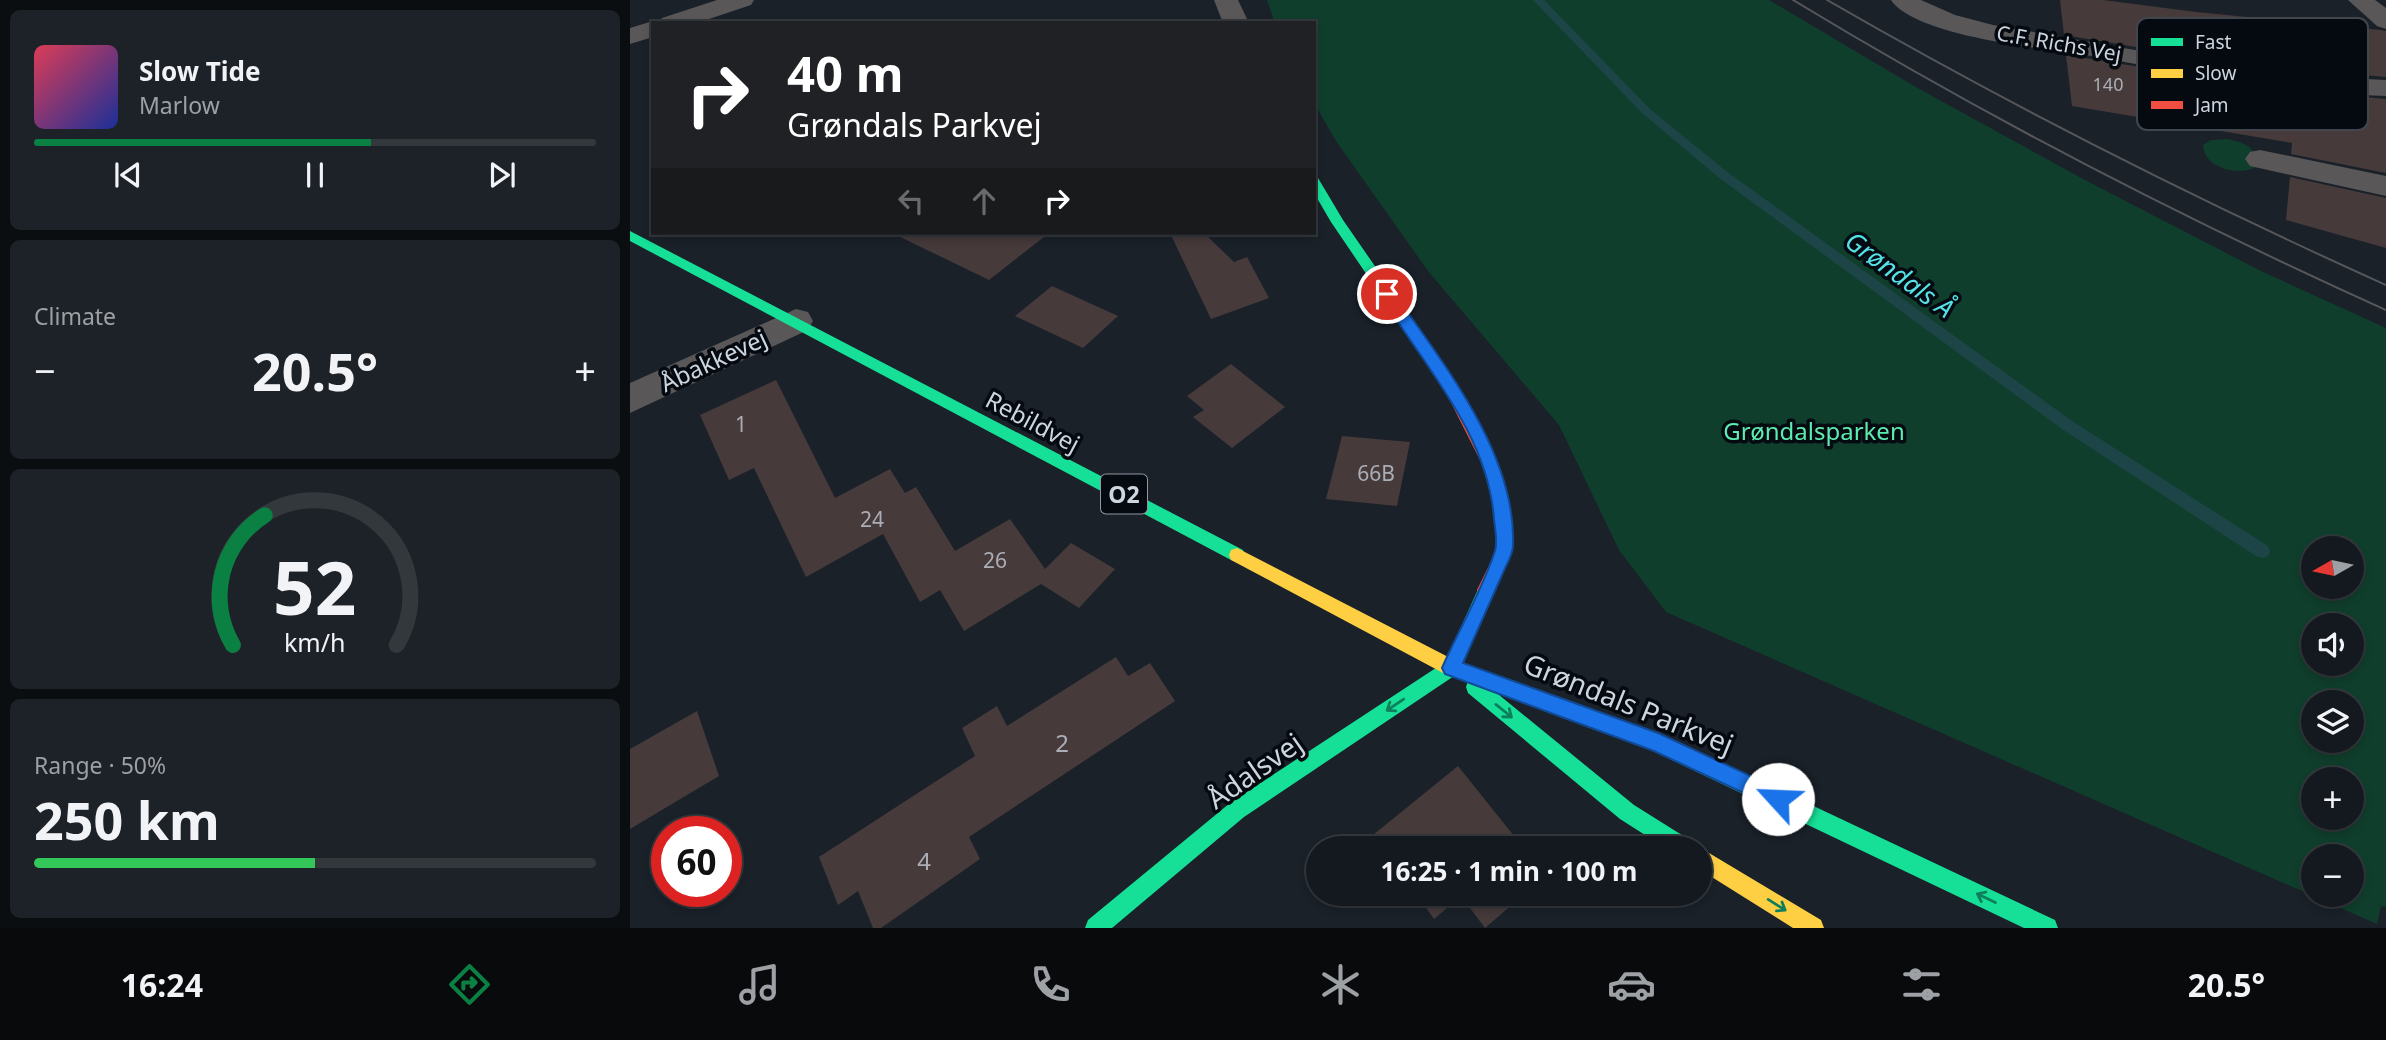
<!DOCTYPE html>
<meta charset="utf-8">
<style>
:root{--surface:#14191f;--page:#1d2228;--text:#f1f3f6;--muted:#9da0a4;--line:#33383d;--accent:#0b8043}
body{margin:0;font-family:"Noto Sans",sans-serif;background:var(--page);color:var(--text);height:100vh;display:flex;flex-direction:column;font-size:26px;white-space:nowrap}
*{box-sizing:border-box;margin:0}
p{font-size:23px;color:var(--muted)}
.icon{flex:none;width:38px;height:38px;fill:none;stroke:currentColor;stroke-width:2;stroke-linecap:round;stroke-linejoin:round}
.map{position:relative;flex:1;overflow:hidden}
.side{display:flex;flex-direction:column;gap:10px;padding:10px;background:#0b0e11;width:630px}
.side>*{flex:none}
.top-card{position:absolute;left:21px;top:21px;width:665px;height:214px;border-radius:0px;box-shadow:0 4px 10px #0003,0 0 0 2px var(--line);background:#202124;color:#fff;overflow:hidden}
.needle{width:46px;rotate:261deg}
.fabs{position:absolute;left:1671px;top:536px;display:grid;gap:14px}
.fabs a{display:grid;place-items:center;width:63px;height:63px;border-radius:50%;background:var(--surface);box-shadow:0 4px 10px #0003,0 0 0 2px var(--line);font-size:35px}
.speed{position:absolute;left:21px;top:816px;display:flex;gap:14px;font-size:35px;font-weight:700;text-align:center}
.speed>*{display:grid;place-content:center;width:91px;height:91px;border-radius:50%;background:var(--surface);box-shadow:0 4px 10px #0003,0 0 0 2px var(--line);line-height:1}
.speed .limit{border:10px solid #d22;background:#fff;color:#111}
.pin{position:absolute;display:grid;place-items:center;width:60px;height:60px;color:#fff;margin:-30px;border:4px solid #fff;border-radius:50%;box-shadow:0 2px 7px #0007}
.me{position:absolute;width:77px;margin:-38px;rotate:295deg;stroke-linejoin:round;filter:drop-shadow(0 0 5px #0008)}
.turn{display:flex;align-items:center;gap:24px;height:147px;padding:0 21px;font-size:32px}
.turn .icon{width:91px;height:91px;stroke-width:2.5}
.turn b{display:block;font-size:49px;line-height:60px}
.lanes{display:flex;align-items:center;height:66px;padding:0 21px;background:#0003;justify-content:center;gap:35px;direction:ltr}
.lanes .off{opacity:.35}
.big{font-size:52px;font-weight:700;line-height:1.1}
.side .tile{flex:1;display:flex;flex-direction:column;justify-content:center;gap:10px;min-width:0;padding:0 24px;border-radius:10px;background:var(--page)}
.side .dial{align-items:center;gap:0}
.dial svg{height:182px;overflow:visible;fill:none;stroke:var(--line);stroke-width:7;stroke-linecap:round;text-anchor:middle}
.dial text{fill:var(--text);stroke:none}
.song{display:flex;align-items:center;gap:21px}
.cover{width:84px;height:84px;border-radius:10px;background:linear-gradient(135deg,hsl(350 70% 55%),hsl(230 70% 35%))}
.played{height:7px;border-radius:4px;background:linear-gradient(90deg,var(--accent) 60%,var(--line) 60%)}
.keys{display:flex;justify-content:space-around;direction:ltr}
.heat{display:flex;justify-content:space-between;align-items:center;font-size:38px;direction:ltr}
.charge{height:10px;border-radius:5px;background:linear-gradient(90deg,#34c759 50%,var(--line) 0)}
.trip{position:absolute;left:676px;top:836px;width:406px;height:70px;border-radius:35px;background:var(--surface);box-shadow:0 4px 10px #0003,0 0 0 2px var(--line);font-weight:700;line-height:70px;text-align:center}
.menu{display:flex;height:112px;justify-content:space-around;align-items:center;background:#080a0c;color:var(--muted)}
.menu .icon{width:49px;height:49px}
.menu .current{color:var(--accent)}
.menu b{font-size:32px;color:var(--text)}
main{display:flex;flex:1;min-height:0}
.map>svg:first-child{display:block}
</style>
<main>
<section class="side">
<div class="tile">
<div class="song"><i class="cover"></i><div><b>Slow Tide</b><p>Marlow</p></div></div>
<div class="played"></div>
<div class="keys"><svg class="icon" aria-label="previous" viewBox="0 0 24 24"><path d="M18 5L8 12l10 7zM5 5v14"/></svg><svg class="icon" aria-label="pause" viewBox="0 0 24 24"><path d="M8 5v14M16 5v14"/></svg><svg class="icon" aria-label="next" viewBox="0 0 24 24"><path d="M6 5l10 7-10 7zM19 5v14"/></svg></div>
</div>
<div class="tile"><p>Climate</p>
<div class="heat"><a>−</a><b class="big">20.5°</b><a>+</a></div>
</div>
<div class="tile dial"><svg viewBox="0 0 100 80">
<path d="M14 69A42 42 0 1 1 86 69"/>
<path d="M14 69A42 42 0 0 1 28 12" stroke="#0b8043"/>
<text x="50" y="56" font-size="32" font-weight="700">52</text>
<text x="50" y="72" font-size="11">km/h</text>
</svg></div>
<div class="tile"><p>Range · 50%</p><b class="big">250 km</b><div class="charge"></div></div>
</section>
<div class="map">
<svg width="1756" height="928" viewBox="0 0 1756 928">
<rect width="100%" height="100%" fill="#1a2129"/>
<g fill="#103e2c" fill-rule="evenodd">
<path d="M637,0H1139L1284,86L1453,179L1631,271L1756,328V907L1751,906L1747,924L1036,612L989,550L929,425L798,271L706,141L684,103V23H645ZM1684,548H1722V586H1684ZM1684,625H1722V663H1684ZM1684,702H1722V740H1684ZM1684,779H1722V817H1684ZM1684,856H1722V894H1684Z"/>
<path d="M1597,139C1616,143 1625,146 1628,166C1610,177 1574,169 1573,145L1581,140Z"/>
</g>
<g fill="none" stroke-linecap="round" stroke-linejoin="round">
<path fill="#1d4548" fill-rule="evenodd" d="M903,0H914L1020,109L1096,171L1442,421L1638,546L1640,551L1638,556L1632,558L1626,556L1432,429L1088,177L1012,113Z"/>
</g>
<g fill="#463a3b">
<path d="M1430,0H1473L1566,12L1750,30L1756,31V77L1608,64L1434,35Z"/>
<path d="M1436,55L1645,89L1756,99V173L1661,154L1662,143L1442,106Z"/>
<path d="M1660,177L1756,198V248L1656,220Z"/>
<path d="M262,233H419L359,280Z"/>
<path d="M540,233H574L604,262L617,257L639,298L581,319Z"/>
<path d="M422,286L488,316L453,348L385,316Z"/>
<path d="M601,364L655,407L602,448L563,417L574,410L557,396Z"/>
<path d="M146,380L205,498L260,469L275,493L286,487L325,551L380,519L415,569L441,543L485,569L449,608L411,584L334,631L310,590L290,602L253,534L176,577L124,468L99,480L70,415Z"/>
<path d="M712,436L780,442L767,506L696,499Z"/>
<path d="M486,657L498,676L520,663L545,701L339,837L350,859L251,928H243L228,891L208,905L189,857L345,756L332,728L367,706L377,726Z"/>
<path d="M67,711L89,776L0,829V749Z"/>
<path d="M828,766L888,841L880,849H753L743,835Z"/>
<path d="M786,894H889L891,897L855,928L831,896L804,919Z"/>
</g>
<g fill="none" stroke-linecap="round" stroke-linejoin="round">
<g fill="#595758" fill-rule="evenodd">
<path d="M87,0H124L121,5L67,23H23V37L0,44V28L23,21L28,23L32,18Z"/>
<path d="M584,0H608L619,23H593Z"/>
<path d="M1261,0H1291L1325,15L1363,25C1493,47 1624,75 1756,80V96C1656,93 1560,74 1462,56C1418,49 1286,37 1261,0Z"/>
<path d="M1718,0H1745L1756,8V29L1747,26Z"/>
<path d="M1630,150L1756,176V196L1620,166L1615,159L1620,152Z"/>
<path d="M166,309L178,312L183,321L178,330L0,413V383Z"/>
</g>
<g fill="#16e098" fill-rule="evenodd">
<path d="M684,177L688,178L713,220L823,379L825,383L823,387H813L701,222L684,193Z"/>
<path d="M0,231L613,550L615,555L613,560L607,562L601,560L0,241Z"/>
<path d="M856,582L862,585L865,590L827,674L614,817L482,928H455L458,920L600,803L815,662L850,585Z"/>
<path d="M845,678L852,681L1004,805L1063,842L1066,849H1037L990,819L838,693L836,687L838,681Z"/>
<path d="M969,712L1035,736L1425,920L1428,928H1394L1023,751L962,727L960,721L962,715Z"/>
</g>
<g fill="#ffcf43" fill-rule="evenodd">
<path d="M607,548L826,661L976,715L978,721L976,727L969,730L815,674L601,560L599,555L601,550Z"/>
<path d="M1069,847L1191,920L1194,928H1163L1069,869V849H1064Z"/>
</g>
<path fill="#f24e42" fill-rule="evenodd" d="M818,377L823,379L869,466L879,504L883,549L862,595L856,598L850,595L847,590L867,549L863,504L853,466L811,383Z"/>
<g stroke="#56575b" stroke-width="2">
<path d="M1163,0C1354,116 1552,218 1756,310"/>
<path d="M1197,0C1379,105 1565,199 1756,285"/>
</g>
</g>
<defs><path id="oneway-shaft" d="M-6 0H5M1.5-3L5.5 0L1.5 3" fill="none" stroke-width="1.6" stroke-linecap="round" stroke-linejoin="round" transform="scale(1.75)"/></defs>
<g stroke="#0e7f5b">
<use href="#oneway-shaft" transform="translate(765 705) rotate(146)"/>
<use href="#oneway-shaft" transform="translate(874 711) rotate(39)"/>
<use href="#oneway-shaft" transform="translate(1356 898) rotate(-154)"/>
<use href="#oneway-shaft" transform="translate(1147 905) rotate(32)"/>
</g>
<path fill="#1a73e8" stroke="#114b97" stroke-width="2" d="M757,289L762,290C812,362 887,454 883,546C883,555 875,567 872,575C859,605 846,634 833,663L1028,733L1155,792L1158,799L1155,806L1148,809L1024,751L815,674L812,668C829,629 852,591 865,551C868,542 865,529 864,519C858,433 793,365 750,294Z"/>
<g text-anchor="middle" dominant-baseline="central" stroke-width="7" stroke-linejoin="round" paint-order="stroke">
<g font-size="18" fill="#abaeb6">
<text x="1478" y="84">140</text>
</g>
<g font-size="21" fill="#cdd5df" stroke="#050910">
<text transform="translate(1429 43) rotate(10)">C.F. Richs Vej</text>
</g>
<g font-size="21" fill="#abaeb6">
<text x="111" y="424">1</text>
<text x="746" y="473">66B</text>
<text x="242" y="519">24</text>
<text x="365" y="560">26</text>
</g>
<rect fill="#050910" stroke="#9198a1" stroke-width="2" x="471" y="474.5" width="46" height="39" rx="5"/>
<g font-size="23" font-weight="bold" fill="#cdd5df">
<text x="494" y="494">O2</text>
</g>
<g font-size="24" fill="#cdd5df" stroke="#050910">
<text transform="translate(83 360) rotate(-25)">Åbakkevej</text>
<text transform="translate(403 421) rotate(28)">Rebildvej</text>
</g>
<g font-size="24" fill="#5decb0" stroke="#050910">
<text x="1184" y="430">Grøndalsparken</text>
</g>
<g font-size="24" fill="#abaeb6">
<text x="432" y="742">2</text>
<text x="294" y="860">4</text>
</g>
<g font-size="26" font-style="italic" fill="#52e2e7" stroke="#050910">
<text transform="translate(1270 274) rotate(36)">Grøndals Å</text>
</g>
<g font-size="28" fill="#cdd5df" stroke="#050910">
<text transform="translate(999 703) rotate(22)">Grøndals Parkvej</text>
<text transform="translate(624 770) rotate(-35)">Ådalsvej</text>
</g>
</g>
<rect x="1507" y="18" width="231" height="112" rx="10" fill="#050910" stroke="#41464e" stroke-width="2"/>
<rect x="1521" y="38" width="32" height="8" fill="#16e098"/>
<rect x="1521" y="69" width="32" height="9" fill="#ffcf43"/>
<rect x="1521" y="101" width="32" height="8" fill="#f24e42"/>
<g font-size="19" fill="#cdd5df">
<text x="1565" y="49">Fast</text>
<text x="1565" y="80">Slow</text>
<text x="1565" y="112">Jam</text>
</g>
</svg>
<div class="fabs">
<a><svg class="needle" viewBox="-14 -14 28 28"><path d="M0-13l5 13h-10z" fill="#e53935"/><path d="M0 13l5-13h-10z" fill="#9da0a4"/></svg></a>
<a><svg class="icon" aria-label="sound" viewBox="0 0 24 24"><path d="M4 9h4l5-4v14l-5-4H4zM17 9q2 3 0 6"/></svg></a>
<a><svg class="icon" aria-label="layers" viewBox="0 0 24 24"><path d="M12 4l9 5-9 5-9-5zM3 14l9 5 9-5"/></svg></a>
<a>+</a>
<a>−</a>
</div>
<div class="speed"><div class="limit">60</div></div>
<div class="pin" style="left:757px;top:294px;background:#d93025"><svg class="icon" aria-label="arrive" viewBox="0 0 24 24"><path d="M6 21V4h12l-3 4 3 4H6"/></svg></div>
<svg class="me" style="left:1148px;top:799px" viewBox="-20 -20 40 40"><circle r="19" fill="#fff"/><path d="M0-13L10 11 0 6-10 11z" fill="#1a73e8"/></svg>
<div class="trip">16:25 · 1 min · 100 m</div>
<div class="top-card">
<div class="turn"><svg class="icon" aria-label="right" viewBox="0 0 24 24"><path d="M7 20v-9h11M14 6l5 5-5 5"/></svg><div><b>40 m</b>Grøndals Parkvej</div></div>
<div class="lanes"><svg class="icon off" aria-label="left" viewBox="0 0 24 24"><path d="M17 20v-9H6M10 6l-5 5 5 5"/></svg><svg class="icon off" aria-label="ahead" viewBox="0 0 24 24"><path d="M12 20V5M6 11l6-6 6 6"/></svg><svg class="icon" aria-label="right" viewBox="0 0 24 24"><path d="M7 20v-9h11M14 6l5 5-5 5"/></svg></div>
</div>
</div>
</main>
<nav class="menu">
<b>16:24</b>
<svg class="icon current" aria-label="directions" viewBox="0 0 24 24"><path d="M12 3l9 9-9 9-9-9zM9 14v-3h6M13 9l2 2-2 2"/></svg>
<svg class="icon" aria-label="music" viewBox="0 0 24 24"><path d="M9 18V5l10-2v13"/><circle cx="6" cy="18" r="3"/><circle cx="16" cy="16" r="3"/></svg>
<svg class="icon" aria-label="phone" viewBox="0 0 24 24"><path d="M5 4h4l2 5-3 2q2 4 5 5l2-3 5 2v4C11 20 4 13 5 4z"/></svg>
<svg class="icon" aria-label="climate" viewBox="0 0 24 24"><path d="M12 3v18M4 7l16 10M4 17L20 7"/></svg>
<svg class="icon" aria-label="car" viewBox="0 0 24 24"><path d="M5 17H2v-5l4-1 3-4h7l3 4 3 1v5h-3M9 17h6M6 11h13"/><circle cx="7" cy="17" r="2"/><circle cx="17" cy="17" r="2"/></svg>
<svg class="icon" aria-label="filters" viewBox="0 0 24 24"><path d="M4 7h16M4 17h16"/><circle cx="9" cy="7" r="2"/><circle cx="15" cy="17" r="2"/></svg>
<b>20.5°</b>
</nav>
